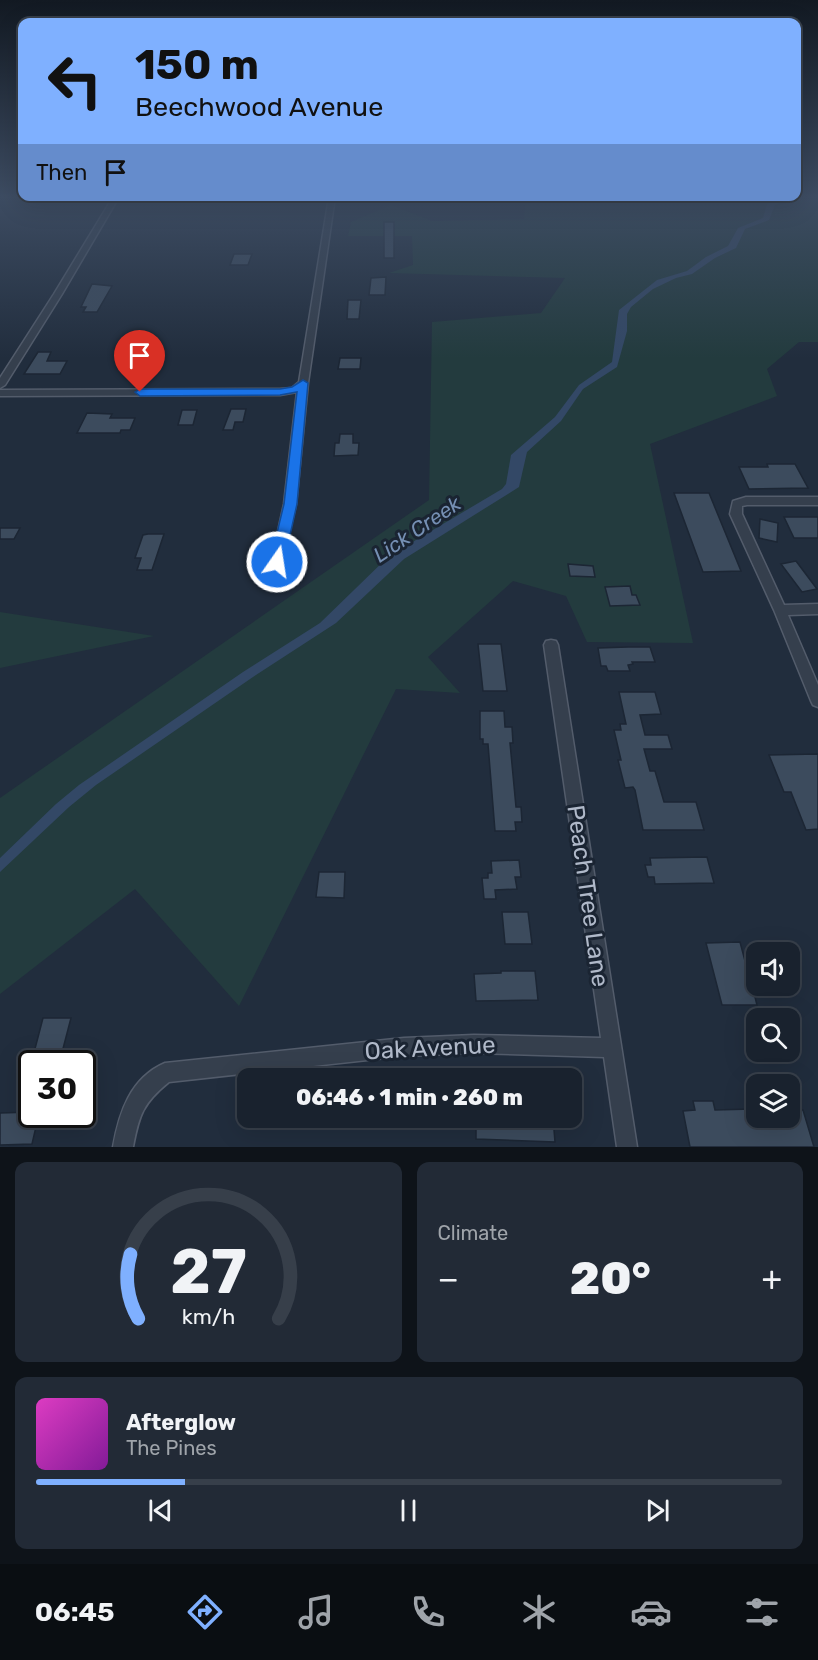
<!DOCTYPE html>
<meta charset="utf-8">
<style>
:root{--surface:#19222e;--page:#222a36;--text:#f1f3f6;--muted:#9fa4aa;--line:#373f4a;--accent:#7fb0ff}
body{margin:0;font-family:Rubik,sans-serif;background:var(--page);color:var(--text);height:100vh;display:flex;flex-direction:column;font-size:22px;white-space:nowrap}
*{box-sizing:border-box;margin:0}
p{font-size:20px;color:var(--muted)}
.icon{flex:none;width:33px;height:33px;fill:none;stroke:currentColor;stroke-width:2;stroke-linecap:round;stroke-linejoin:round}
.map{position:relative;height:1147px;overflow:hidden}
.drawer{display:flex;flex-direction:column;gap:15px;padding:15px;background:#0e1319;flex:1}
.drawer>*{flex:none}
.hud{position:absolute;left:18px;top:18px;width:783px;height:183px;border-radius:12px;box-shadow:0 6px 24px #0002,0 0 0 2px var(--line);background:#7fb0ff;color:#111;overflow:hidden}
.fabs{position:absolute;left:746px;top:942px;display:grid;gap:12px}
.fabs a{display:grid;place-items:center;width:54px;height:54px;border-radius:12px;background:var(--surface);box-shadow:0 6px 24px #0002,0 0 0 2px var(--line);font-size:30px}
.speed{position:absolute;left:18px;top:1050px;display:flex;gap:12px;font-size:30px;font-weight:700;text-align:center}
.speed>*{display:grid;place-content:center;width:78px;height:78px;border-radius:50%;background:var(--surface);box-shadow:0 6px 24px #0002,0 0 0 2px var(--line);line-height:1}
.speed .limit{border:3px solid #111;border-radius:9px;background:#fff;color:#111}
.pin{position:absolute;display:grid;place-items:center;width:51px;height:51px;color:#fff;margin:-62px -26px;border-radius:50% 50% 50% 0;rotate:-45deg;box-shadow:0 0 6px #0007}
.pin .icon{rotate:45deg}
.me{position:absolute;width:66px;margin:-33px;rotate:13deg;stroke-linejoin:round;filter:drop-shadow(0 0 4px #0008)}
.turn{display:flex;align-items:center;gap:21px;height:126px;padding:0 18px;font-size:27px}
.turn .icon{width:78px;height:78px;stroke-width:2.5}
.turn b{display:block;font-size:42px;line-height:51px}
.then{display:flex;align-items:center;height:57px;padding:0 18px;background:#0003;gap:12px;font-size:22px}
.big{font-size:45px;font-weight:800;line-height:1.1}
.drawer .tile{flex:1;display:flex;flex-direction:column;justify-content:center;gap:9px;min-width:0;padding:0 21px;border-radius:12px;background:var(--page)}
.drawer .dial{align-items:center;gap:0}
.dial svg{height:156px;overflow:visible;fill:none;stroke:var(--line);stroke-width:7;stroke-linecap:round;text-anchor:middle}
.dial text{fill:var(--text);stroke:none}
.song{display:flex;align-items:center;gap:18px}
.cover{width:72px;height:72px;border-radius:9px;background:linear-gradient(135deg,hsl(310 70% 55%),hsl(290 70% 35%))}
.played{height:6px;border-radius:3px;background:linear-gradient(90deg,var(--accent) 20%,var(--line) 20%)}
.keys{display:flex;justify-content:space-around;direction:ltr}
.heat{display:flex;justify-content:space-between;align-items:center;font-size:33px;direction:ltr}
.drawer .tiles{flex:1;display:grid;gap:15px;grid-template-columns:1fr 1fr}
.tile:last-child{grid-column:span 2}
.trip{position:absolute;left:237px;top:1068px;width:345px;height:60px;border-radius:12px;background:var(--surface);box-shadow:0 6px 24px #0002,0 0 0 2px var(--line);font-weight:800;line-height:60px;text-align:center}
.menu{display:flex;height:96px;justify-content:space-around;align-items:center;background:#0a0e12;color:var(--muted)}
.menu .icon{width:42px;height:42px}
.menu .on{color:var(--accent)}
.menu b{font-size:27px;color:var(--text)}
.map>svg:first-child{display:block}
</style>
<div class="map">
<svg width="818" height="1147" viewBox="0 0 818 1147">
<rect width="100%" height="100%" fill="#212d3d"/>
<g fill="#233b3e">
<path d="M503,197H818V342H799L767,369L777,396L650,444L693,643L587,642L566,596L513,581L428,657L460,693L396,689L239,1006L135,889L0,994V798L429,500L432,322L541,313L565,278L389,273L413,265L412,236H348L351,222L391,205L432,221L524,219L525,205Z"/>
<path d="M0,612L154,636L0,668Z"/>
</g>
<path fill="#334866" d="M786,197H793L775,205L769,220L745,229L736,248L715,258L692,274L676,278L653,289L631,307L627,314V331L617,367L583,389L561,421L527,452L519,487L404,559L336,623L253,677L96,785L69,807L0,872V858L56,804L79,785L243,672L320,623L389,556L502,489L506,484L511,455L555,417L579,385L612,362L619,310L657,280L687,271L706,257L728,246L738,228L763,218L767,204Z"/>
<g fill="#3c4b5d" stroke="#1c2634" stroke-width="1.5">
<rect x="384" y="222" width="10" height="36"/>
<path d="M234,254H252L248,265H230Z"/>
<path d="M386,277L385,295H369L371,278Z"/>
<path d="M92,284L112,286L97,312H83L86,307H81Z"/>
<path d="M348,300H361L359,319H347Z"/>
<path d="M38,352H51L47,361H67L60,374H24Z"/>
<path d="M340,358H361L360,369H338Z"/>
<path d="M231,409H246L243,422H235L233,430H223Z"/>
<path d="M182,410H197L193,425H178Z"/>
<path d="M87,413L112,414L110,418H135L130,430H121L120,433H77Z"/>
<path d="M340,434H353V443H359L358,455L334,456L335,443H339Z"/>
<path d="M767,464H795L808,488L749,489L739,467H768Z"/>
<path d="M674,493H709L741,571L703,572Z"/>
<path d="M784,517H818V538H794Z"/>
<path d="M760,519L778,523L777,542L759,538Z"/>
<path d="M0,528H20L14,539H0Z"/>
<path d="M148,534H164L152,570H137L141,558H135L143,535Z"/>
<path d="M796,561L817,589L802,592L781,564Z"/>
<path d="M568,564L593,566L595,577L570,576Z"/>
<path d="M630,586L632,595H636L640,605L610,606L605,587Z"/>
<path d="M478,644H501L507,691H483Z"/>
<path d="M628,647H650L655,662H632L633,664L628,665L630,671H608L606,666H601L598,648Z"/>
<path d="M619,692H655L661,714L640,715L645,735H668L672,749H644L650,771H655L664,802H696L704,830H643L635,790L633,787L625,788L618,760H621L614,730H621L620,724H626Z"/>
<path d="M480,711H504L505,727H512L513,743H510L516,807H521L522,822H515L516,831H495L488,744H483V739H480Z"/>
<path d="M818,754V829L806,830L791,792H784L769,755Z"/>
<path d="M707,857L714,883L655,884L654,877H648L645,865H651L650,858Z"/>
<path d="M519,860L521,877H515L517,889L495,890L496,899H484L482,878H488V873H492L491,861Z"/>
<path d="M319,872H345L344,898L316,897Z"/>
<path d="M502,912H528L532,944H505Z"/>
<path d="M740,942L749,976H756V993H754L757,1005H722L706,943Z"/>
<path d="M501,971H535L538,1000L476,1001L474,974L501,973Z"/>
<path d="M43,1018H71L59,1064H31Z"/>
<path d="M693,1101H713L715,1110L752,1109L756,1111V1118H789V1110H803L814,1147H690L683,1111L695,1110Z"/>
<path d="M32,1112V1114H39L32,1144L0,1145V1113Z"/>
<path d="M476,1118H553L555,1142L476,1139Z"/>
</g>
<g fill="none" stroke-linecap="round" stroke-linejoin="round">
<defs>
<g id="street">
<path d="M113,197H119L62,294L5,385L0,388V378L54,294Z"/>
<path d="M329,197H335L308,383L296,504L281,566H273L271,563L284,504L297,392L280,395L0,396V390L280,389L292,388L299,382Z"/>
<path d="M746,497H818V505H747L742,506V514L784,605L818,604V614L788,615L818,685V707L813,705L811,701L774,610L730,514L733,501Z"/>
<path d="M551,640L556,641L558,645L637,1147H617L604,1057L474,1053L404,1056L169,1082C143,1103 139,1115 133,1147H113C119,1113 130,1078 165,1063L404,1038L474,1035L601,1038L544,645L546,641Z"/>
</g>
</defs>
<use href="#street" stroke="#535c6b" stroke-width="3"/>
<use href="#street" fill="#353f4d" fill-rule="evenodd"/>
</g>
<linearGradient id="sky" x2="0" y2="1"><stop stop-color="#121922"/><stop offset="0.55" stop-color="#3d4c62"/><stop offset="1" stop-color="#3d4c62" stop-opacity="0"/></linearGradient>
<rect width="818" height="358" fill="url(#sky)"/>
<path fill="#1a73e8" stroke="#114b97" stroke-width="1.5" d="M303,380L308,383L297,504L284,562L277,568L270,562L284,504L297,392L280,395L140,396L135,392L140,389H280L292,387Z"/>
<g text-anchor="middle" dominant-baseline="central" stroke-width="6" stroke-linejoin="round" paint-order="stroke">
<g font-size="21" font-style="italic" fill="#758fb3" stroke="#1a2432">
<text transform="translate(417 529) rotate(-34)">Lick Creek</text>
</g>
<g font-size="24" fill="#b0b9c9" stroke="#1a2432">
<text transform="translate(588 896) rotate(82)">Peach Tree Lane</text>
<text transform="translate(430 1048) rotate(-3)">Oak Avenue</text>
</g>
</g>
</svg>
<div class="fabs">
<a><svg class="icon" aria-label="sound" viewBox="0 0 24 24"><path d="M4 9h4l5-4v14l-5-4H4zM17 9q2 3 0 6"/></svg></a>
<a><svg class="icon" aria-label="search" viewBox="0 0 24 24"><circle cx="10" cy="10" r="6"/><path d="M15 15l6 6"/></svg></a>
<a><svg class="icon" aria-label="layers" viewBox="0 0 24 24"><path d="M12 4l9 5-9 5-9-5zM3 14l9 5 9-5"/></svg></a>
</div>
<div class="speed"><div class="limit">30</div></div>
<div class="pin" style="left:140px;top:392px;background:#d93025"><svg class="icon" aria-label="arrive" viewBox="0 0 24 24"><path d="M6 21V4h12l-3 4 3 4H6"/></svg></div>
<svg class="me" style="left:277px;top:562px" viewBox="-20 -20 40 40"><circle r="17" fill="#1a73e8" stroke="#fff" stroke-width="3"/><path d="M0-11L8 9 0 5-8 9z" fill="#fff"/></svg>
<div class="trip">06:46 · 1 min · 260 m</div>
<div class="hud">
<div class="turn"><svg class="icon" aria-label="left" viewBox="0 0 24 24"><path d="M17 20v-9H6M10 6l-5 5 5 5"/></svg><div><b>150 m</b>Beechwood Avenue</div></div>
<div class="then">Then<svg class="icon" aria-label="arrive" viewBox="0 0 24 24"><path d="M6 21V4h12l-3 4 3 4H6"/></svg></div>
</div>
</div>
<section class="drawer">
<div class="tiles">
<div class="tile dial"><svg viewBox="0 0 100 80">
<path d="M14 69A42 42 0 1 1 86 69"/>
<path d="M14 69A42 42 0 0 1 10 36" stroke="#7fb0ff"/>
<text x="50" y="56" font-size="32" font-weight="700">27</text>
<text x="50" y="72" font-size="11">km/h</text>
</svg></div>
<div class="tile"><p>Climate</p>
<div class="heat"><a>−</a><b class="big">20°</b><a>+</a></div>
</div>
<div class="tile">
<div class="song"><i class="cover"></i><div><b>Afterglow</b><p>The Pines</p></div></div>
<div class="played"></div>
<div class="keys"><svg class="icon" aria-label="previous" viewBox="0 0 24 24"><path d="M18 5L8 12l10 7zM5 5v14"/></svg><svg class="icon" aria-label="pause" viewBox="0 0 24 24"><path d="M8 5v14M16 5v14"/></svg><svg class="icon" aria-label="next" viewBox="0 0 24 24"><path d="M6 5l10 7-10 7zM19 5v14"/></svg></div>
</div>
</div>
</section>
<nav class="menu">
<b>06:45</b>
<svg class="icon on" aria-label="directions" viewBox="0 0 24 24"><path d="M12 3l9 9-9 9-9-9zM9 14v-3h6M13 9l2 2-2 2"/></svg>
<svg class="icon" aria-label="music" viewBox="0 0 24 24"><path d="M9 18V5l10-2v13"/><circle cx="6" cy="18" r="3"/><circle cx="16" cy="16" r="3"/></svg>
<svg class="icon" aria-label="phone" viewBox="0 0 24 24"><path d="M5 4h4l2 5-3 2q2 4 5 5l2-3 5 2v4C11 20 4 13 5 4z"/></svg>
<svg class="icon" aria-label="climate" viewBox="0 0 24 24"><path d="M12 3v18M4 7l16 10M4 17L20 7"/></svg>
<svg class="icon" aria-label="car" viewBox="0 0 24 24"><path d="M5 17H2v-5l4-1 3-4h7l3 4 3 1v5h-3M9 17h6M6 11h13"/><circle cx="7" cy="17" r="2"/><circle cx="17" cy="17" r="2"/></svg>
<svg class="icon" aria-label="filters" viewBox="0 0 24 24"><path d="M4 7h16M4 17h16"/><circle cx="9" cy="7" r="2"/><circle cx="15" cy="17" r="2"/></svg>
</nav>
